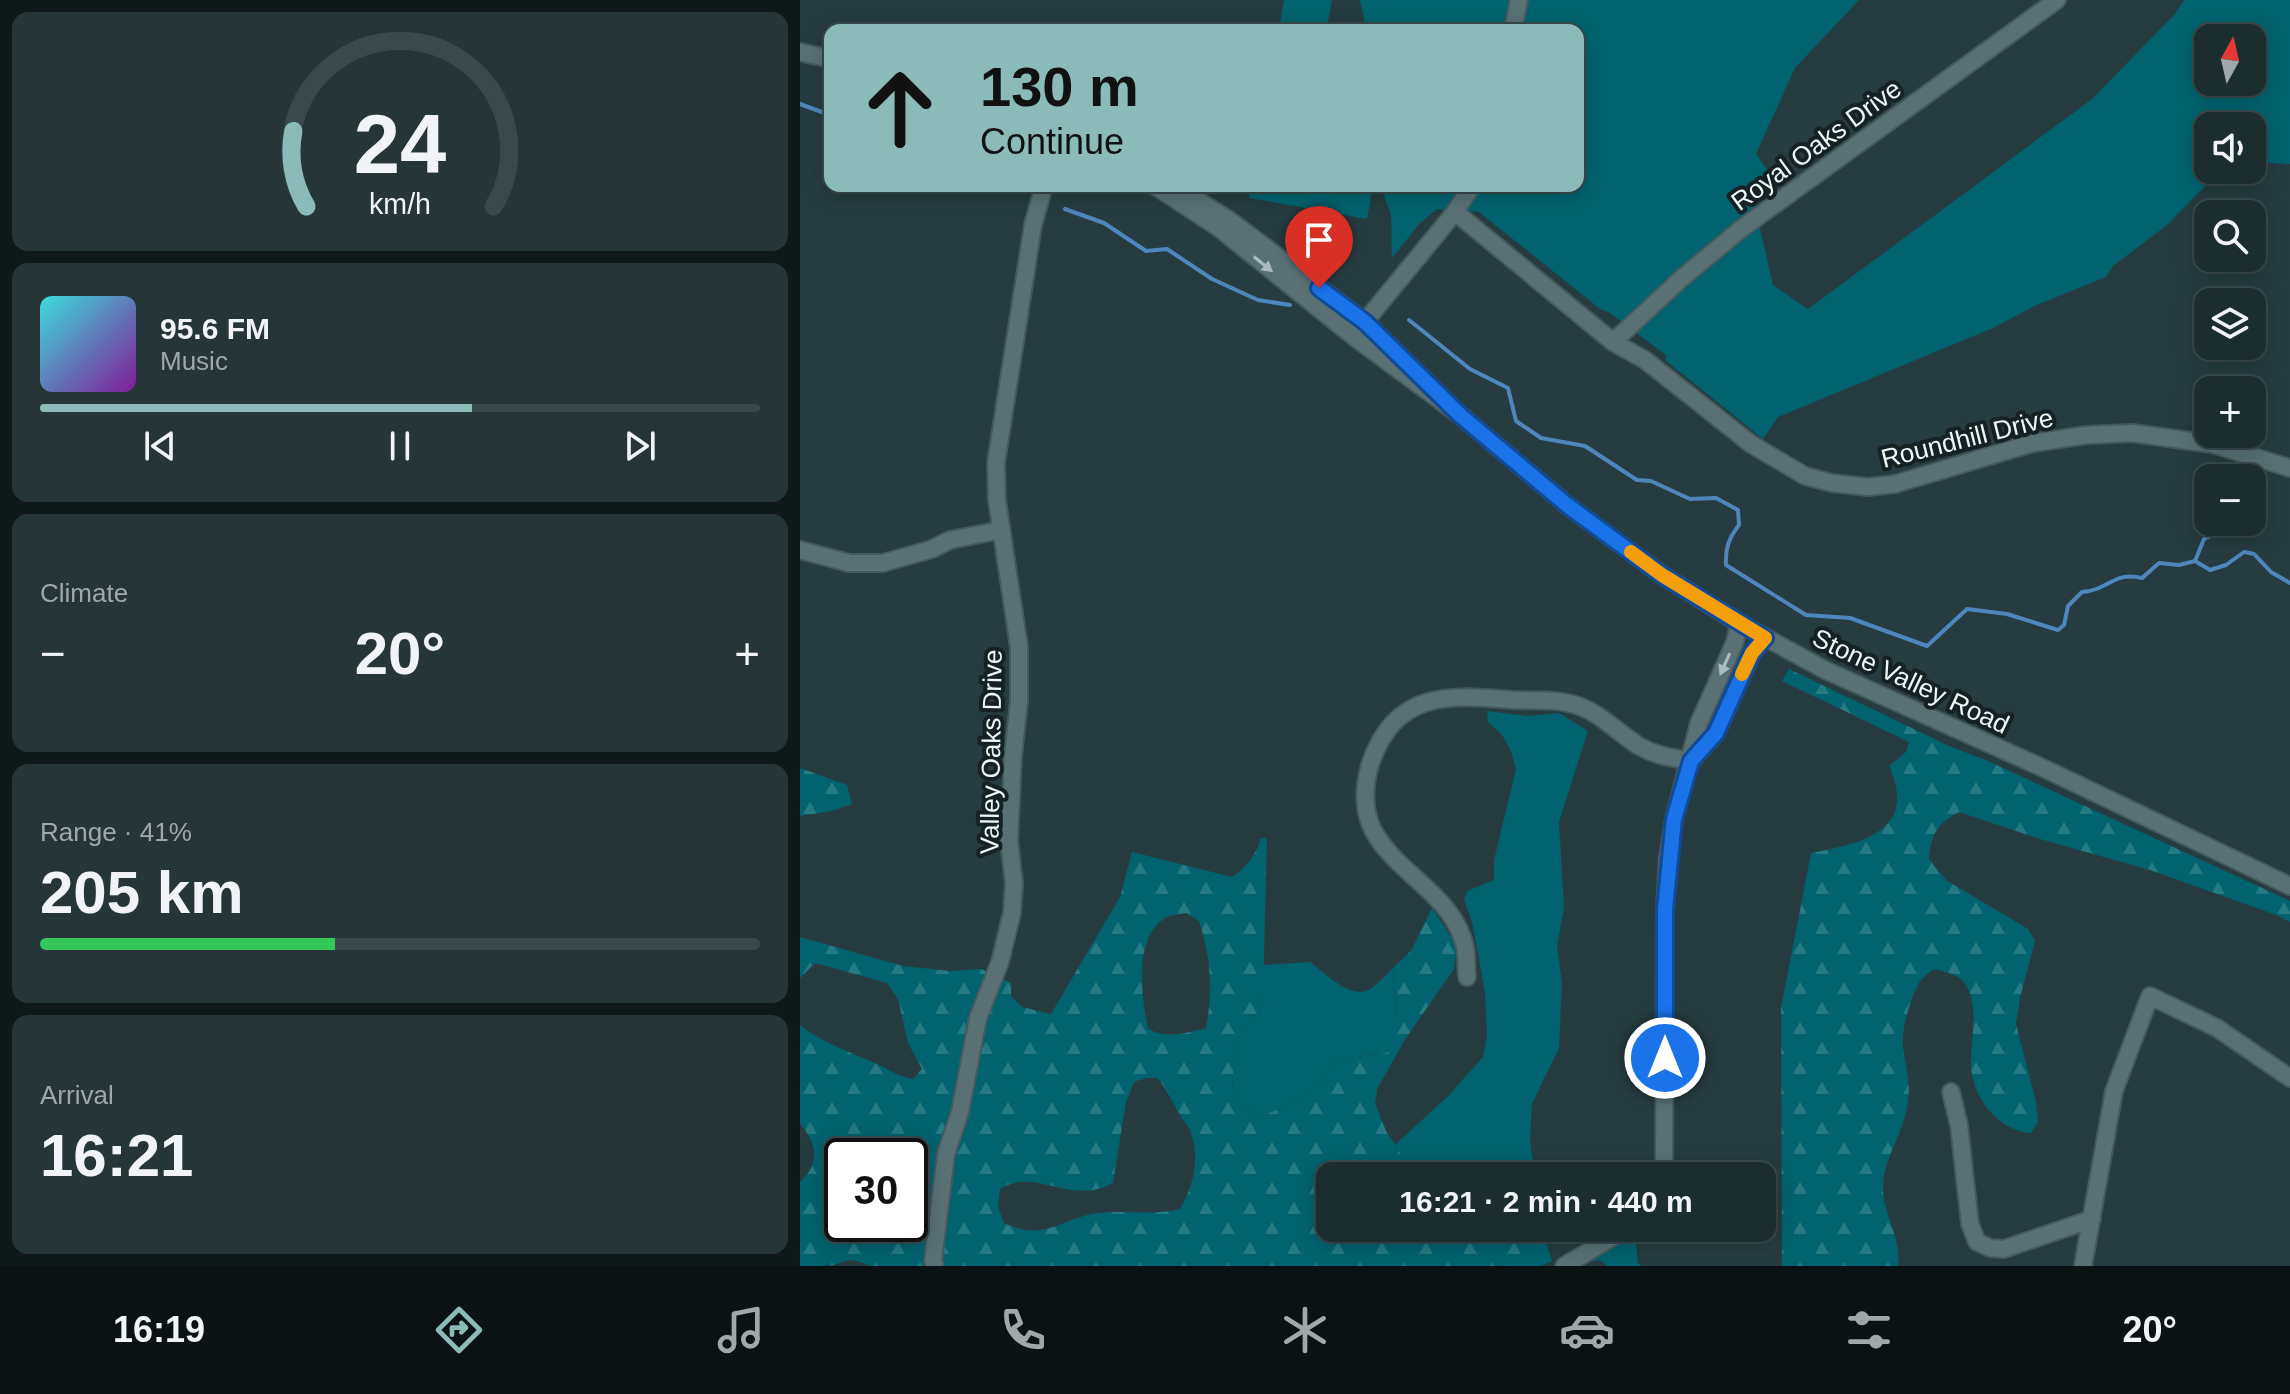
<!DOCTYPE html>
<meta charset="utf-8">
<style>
:root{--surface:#1c2d30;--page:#253538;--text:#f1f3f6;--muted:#a0a8ab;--line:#3a494c;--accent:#8bbbb9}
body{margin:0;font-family:Helvetica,sans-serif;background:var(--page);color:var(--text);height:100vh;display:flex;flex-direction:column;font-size:30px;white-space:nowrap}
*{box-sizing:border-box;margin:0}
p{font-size:26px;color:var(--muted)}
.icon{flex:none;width:44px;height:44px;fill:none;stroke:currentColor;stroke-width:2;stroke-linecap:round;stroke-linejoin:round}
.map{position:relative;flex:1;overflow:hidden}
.side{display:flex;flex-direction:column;gap:12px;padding:12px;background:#0f191a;width:800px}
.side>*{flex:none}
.banner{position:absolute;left:24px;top:24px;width:760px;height:168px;border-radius:16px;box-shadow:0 4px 20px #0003,0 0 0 2px var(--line);background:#8bbbb9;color:#111;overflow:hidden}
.needle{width:52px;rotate:8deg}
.controls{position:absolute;left:1394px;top:24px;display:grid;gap:16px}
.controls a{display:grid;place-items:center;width:72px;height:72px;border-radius:16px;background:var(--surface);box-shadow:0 4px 20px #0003,0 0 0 2px var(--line);font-size:40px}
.speed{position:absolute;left:24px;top:1138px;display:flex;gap:16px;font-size:40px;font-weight:700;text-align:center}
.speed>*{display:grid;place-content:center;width:104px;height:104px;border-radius:50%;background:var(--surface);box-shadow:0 4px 20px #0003,0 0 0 2px var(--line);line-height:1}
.speed .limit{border:4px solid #111;border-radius:12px;background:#fff;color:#111}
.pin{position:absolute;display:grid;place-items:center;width:68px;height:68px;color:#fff;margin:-82px -34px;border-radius:50% 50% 50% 0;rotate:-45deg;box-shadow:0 0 8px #0007}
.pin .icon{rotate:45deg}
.me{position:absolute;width:88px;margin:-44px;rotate:0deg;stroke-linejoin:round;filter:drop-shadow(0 0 6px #0008)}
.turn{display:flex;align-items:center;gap:28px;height:168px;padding:0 24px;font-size:36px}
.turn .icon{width:104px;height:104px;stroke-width:2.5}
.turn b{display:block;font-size:56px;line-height:68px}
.big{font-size:60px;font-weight:700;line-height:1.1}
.side .widget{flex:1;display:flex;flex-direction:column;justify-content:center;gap:12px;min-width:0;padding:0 28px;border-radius:16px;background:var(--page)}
.side .dial{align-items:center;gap:0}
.dial svg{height:208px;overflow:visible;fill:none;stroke:var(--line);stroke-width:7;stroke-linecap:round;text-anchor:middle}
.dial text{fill:var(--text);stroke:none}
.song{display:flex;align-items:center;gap:24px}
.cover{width:96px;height:96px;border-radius:12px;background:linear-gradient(135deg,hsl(180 70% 55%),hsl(290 70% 35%))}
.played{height:8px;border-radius:4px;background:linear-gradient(90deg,var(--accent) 60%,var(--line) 60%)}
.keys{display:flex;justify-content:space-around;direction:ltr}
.heat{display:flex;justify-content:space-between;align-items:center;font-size:44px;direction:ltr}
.charge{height:12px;border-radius:6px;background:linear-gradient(90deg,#34c759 41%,var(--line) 0)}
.trip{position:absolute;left:516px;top:1162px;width:460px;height:80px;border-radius:16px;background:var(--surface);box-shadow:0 4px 20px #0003,0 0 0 2px var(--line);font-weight:700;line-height:80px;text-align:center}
.menu{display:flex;height:128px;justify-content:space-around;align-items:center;background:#0b1213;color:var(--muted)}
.menu .icon{width:56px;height:56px}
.menu .selected{color:var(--accent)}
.menu b{font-size:36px;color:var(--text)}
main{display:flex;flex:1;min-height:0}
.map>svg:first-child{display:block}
</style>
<main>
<section class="side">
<div class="widget dial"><svg viewBox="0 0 100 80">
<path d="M14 69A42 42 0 1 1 86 69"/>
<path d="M14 69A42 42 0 0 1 9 40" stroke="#8bbbb9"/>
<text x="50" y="56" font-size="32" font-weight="700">24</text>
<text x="50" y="72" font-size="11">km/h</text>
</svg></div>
<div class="widget">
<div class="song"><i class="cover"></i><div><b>95.6 FM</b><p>Music</p></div></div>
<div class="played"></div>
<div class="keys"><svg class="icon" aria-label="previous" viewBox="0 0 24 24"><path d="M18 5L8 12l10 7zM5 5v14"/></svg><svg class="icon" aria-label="pause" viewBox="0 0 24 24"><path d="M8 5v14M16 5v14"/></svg><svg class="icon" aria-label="next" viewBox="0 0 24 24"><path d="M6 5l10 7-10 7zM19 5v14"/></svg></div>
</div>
<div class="widget"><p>Climate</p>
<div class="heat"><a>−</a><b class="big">20°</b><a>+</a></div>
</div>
<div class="widget"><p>Range · 41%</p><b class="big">205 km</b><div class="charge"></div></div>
<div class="widget"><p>Arrival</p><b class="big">16:21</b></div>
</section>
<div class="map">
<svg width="1490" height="1266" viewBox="0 0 1490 1266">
<defs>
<pattern id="forest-firs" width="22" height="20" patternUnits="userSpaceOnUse" patternTransform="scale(2)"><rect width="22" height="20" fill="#00636f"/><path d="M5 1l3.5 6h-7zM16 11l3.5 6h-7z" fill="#257a84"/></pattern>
</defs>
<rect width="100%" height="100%" fill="#263c40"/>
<g fill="#00636f" fill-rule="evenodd">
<path d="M484,0H532L527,27L542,30H479Z"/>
<path d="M560,0H1059L995,68L956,154L977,183L954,203L973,285L1008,309L1292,99L1374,15L1384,0H1490V164L1452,162V126H1408V170H1421L1367,225L1313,266L1306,277L1237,305L1193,328L978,417L963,439L865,360L867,356L810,313L799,308L679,212L637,209L620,223L592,258C591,244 592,231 591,217C589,204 583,201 584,186H778V30H566ZM1408,38H1452V82H1408Z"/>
<path d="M451,186H573L567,219L449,198Z"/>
<path d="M687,711L728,716L759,713L788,731L759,822L764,908L757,946L762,983L759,1048L732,1104L730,1141L735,1176H626L610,1168L595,1145L648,1096L683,1057L687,1035L685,993L672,922L664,899L667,891L694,880V860L716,769L711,751L702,735L688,722Z"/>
<path d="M510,962C524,972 550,999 568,990C577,985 586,975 593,968L596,1023L595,1038L585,1053L534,1060L520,1084L491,1103L465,1115L443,1110L432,1089L434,1057L441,1031L459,1012L463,996L462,965Z"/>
<path d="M719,1228H742L752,1261L741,1266H699L719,1260L723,1233Z"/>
<path d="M835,1235L838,1263L842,1266H807L800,1260L787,1262Z"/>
</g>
<g fill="url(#forest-firs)" fill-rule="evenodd">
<path d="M989,669L1147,745L1188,761L1490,901V922L1479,916L1350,870L1240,839L1159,812C1137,824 1131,834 1129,859L1146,880L1228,929L1235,941L1220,998L1216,1024L1236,1102L1238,1122L1231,1133C1198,1131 1172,1097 1171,1065C1170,1040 1180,1009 1166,985C1160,974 1145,972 1134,969C1129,973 1123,977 1120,981C1111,997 1101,1028 1103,1046C1105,1064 1111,1083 1108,1101C1105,1132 1083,1157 1083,1189C1084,1216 1102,1239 1098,1266H982L981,1008L1011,853C1060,844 1119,832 1089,766L1106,752L1109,742L982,681Z"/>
<path d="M0,768L47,785L52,804L32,811L0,816Z"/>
<path d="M461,838H467L463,996L459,1012L441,1031L434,1057L432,1089L443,1110L465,1115L491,1103L520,1084L534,1060L586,1053C601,1026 594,998 593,968L611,951L632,908L652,938L656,953L654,969L606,1038L577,1089L575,1103L586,1131L610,1168L626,1176H530V1228H719L731,1246L719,1260L699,1266H71C52,1259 52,1258 34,1265C25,1266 10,1266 0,1266V1182C20,1164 18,1144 0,1124V1025C24,1044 51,1052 79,1065C92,1071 99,1077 113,1079L122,1069L108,1043L98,999L87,983L15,963L0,978V937L103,966L150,971L181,969L211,983V996L222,1007L251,1014L320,897L332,852L432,877C448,866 455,856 461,838ZM386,913L399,921C411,957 413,990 406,1028C387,1033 367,1039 348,1029C342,998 332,936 367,917C372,915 380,914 386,913ZM345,1078H357C368,1090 372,1102 380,1115C383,1121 388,1125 390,1131C401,1156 393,1188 380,1209C354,1216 326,1210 299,1213C261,1217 247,1243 204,1223L198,1207L200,1189C236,1166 270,1207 313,1183L326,1102L334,1082ZM42,1156H110V1224H42Z"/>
</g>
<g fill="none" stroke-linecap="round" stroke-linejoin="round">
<g stroke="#4d87bd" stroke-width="4">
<path d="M0,104L30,115"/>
<path d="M213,186H214"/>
<path d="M265,209L304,223L346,251L367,249L412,279L458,300L490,305"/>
<path d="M609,320L670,369L708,388L716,421L741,438L785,446L837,480L851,481L890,499L916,498L938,510L939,525C929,538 925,548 926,565L1006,615L1050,618L1127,646L1167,609L1207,614L1258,630L1264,625L1268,606L1282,592C1310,590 1313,571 1342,578L1359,563L1379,565L1395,561L1410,570L1426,565L1444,552L1454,554L1471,572L1490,583"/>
<path d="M1395,561L1404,539L1417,533"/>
</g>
<defs>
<g id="minor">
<path d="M713,30L719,0"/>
<path d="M0,52L30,59"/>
<path d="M355,186L419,228L553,336L661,416L767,505L862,575L939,623L1025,670L1241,767L1490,886"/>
<path d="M375,186L429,220L565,322L617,373"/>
<path d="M655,212L813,342L845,360L951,444L1005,476L1032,483L1068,487L1095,484L1233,443L1287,435L1332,433L1412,444L1490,468"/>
<path d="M559,329L655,212L672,186"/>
<path d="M813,342L882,278L941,229L1257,0"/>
<path d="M0,550L49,563H83L132,549L150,540L201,530"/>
<path d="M892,760L916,733L952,653L965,638"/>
<path d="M667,977C666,968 667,957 665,947C654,895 596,874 573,830C563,810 564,786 570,765C594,691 648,694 713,700C731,701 750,699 768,703C796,708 815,731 839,746C856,756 873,758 891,761"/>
<path d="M1151,1092L1159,1125L1170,1224L1177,1242L1190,1248L1204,1249L1292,1219"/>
<path d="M864,1176L865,909L868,858L874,819L899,723L935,642L939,623"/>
<path d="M135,1266L133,1261L146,1154L160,1112L178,1018L200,962L212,913L214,883L209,841L213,756L219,701V647L197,500L196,463L233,225L244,186"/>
<path d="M764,1266L828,1228"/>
<path d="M1283,1266L1314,1091L1350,996L1417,1028L1490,1078"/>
</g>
</defs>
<use href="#minor" stroke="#465a5d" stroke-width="20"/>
<use href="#minor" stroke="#597175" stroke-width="16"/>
</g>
<defs><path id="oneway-solid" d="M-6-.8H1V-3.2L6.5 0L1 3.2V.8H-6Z" transform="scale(2)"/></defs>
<g fill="#a9bbbe">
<use href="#oneway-solid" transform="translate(463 264) rotate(39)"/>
<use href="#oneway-solid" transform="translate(925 664) rotate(114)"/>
</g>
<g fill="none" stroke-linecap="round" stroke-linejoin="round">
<defs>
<path id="route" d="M519,288L565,322L661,416L767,505L862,575L965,638L952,653L916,733L891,761L874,819L865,909V1058"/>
</defs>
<use href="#route" stroke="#114b97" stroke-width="20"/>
<use href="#route" stroke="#1a73e8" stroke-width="14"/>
<path stroke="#f59e0b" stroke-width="14" d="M831,552L862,575L965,638L952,653L942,674"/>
</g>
<g text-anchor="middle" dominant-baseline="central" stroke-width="8" stroke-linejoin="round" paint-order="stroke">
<g font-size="26" fill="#eaf8fa" stroke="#172123">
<text transform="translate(1016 145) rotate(-36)">Royal Oaks Drive</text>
<text transform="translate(1167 438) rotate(-14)">Roundhill Drive</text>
<text transform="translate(1111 681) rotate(25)">Stone Valley Road</text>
<text transform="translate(191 752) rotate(-89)">Valley Oaks Drive</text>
</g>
</g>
</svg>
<div class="controls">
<a><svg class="needle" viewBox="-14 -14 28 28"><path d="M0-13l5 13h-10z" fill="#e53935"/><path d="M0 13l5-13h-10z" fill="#a0a8ab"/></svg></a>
<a><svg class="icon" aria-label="sound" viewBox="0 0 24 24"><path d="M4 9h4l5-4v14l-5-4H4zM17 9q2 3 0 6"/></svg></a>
<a><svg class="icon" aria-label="search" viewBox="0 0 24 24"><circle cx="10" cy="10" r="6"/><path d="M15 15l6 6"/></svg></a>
<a><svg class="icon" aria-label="layers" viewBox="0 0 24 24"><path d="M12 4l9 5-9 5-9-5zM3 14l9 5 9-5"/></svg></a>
<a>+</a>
<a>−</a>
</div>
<div class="speed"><div class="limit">30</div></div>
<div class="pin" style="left:519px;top:288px;background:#d93025"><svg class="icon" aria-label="arrive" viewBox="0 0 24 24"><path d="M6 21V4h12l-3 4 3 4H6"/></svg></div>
<svg class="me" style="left:865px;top:1058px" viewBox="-20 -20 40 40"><circle r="17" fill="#1a73e8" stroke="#fff" stroke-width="3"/><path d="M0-11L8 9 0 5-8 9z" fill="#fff"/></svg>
<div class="trip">16:21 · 2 min · 440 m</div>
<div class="banner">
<div class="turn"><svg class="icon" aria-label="ahead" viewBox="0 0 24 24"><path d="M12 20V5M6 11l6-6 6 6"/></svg><div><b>130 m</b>Continue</div></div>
</div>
</div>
</main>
<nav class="menu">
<b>16:19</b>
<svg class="icon selected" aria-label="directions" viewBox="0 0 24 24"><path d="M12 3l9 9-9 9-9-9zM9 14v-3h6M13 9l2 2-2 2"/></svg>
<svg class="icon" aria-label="music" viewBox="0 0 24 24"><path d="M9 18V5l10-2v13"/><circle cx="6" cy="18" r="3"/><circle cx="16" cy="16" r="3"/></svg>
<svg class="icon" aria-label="phone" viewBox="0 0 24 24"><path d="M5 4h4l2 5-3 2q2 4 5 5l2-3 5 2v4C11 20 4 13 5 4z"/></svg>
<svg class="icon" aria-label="climate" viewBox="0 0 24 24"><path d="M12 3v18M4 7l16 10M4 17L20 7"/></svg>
<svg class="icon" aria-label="car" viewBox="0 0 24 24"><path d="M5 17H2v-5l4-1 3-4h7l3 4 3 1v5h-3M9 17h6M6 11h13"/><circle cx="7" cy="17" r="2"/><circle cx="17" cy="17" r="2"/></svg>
<svg class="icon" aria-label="filters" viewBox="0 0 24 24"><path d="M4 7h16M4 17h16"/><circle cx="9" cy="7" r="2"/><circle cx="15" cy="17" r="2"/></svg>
<b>20°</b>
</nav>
